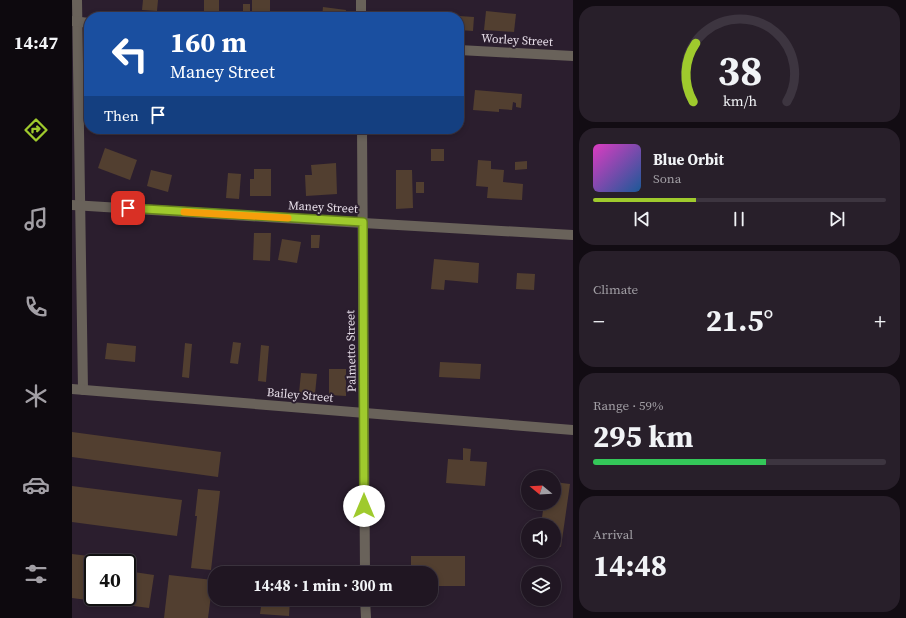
<!DOCTYPE html>
<meta charset="utf-8">
<style>
:root{--surface:#201622;--page:#281f2a;--text:#f1f3f6;--muted:#a29fa5;--line:#3d3540;--accent:#9fca2d}
body{margin:0;font-family:"Source Serif 4",serif;background:var(--page);color:var(--text);height:100vh;display:flex;flex-direction:column;font-size:15px;white-space:nowrap}
*{box-sizing:border-box;margin:0}
p{font-size:13px;color:var(--muted)}
.icon{flex:none;width:22px;height:22px;fill:none;stroke:currentColor;stroke-width:2;stroke-linecap:round;stroke-linejoin:round}
.map{position:relative;flex:1;overflow:hidden}
.panel{display:flex;flex-direction:column;gap:6px;padding:6px;background:#120c13;width:333px}
.panel>*{flex:none}
.banner{position:absolute;left:12px;top:12px;width:380px;height:122px;border-radius:16px;box-shadow:0 2px 6px #0003,0 0 0 1px var(--line);background:#1a4fa0;color:#fff;overflow:hidden}
.needle{width:26px;rotate:288deg}
.tools{position:absolute;left:449px;top:470px;display:grid;gap:8px}
.tools a{display:grid;place-items:center;width:40px;height:40px;border-radius:50%;background:var(--surface);box-shadow:0 2px 6px #0003,0 0 0 1px var(--line);font-size:20px}
.speed{position:absolute;left:12px;top:554px;display:flex;gap:8px;font-size:20px;font-weight:700;text-align:center}
.speed>*{display:grid;place-content:center;width:52px;height:52px;border-radius:50%;background:var(--surface);box-shadow:0 2px 6px #0003,0 0 0 1px var(--line);line-height:1}
.speed .limit{border:2px solid #111;border-radius:6px;background:#fff;color:#111}
.pin{position:absolute;display:grid;place-items:center;width:34px;height:34px;color:#fff;margin:-17px;border-radius:8px;box-shadow:0 2px 6px #0006}
.me{position:absolute;width:44px;margin:-22px;rotate:0deg;stroke-linejoin:round;filter:drop-shadow(0 0 3px #0008)}
.turn{display:flex;align-items:center;gap:14px;height:84px;padding:0 20px;font-size:18px}
.turn .icon{width:52px;height:52px;stroke-width:2.5}
.turn b{display:block;font-size:28px;line-height:34px}
.then{display:flex;align-items:center;height:38px;padding:0 20px;background:#0003;gap:8px;font-size:15px}
.big{font-size:30px;font-weight:700;line-height:1.1}
.panel .widget{flex:1;display:flex;flex-direction:column;justify-content:center;gap:6px;min-width:0;padding:0 14px;border-radius:16px;background:var(--page)}
.panel .dial{align-items:center;gap:0}
.dial svg{height:104px;overflow:visible;fill:none;stroke:var(--line);stroke-width:7;stroke-linecap:round;text-anchor:middle}
.dial text{fill:var(--text);stroke:none}
.song{display:flex;align-items:center;gap:12px}
.cover{width:48px;height:48px;border-radius:6px;background:linear-gradient(135deg,hsl(310 70% 55%),hsl(210 70% 35%))}
.played{height:4px;border-radius:2px;background:linear-gradient(90deg,var(--accent) 35%,var(--line) 35%)}
.keys{display:flex;justify-content:space-around;direction:ltr}
.heat{display:flex;justify-content:space-between;align-items:center;font-size:22px;direction:ltr}
.charge{height:6px;border-radius:3px;background:linear-gradient(90deg,#34c759 59%,var(--line) 0)}
.trip{position:absolute;left:136px;top:566px;width:230px;height:40px;border-radius:16px;background:var(--surface);box-shadow:0 2px 6px #0003,0 0 0 1px var(--line);font-weight:700;line-height:40px;text-align:center}
main{display:flex;flex:1;min-height:0}
.menu{display:flex;flex-direction:column;width:72px;justify-content:space-around;align-items:center;background:#0d090e;color:var(--muted)}
.menu .icon{width:28px;height:28px}
.menu .current{color:var(--accent)}
.menu b{font-size:18px;color:var(--text)}
.map>svg:first-child{display:block}
</style>
<main>
<nav class="menu">
<b>14:47</b>
<svg class="icon current" aria-label="directions" viewBox="0 0 24 24"><path d="M12 3l9 9-9 9-9-9zM9 14v-3h6M13 9l2 2-2 2"/></svg>
<svg class="icon" aria-label="music" viewBox="0 0 24 24"><path d="M9 18V5l10-2v13"/><circle cx="6" cy="18" r="3"/><circle cx="16" cy="16" r="3"/></svg>
<svg class="icon" aria-label="phone" viewBox="0 0 24 24"><path d="M5 4h4l2 5-3 2q2 4 5 5l2-3 5 2v4C11 20 4 13 5 4z"/></svg>
<svg class="icon" aria-label="climate" viewBox="0 0 24 24"><path d="M12 3v18M4 7l16 10M4 17L20 7"/></svg>
<svg class="icon" aria-label="car" viewBox="0 0 24 24"><path d="M5 17H2v-5l4-1 3-4h7l3 4 3 1v5h-3M9 17h6M6 11h13"/><circle cx="7" cy="17" r="2"/><circle cx="17" cy="17" r="2"/></svg>
<svg class="icon" aria-label="filters" viewBox="0 0 24 24"><path d="M4 7h16M4 17h16"/><circle cx="9" cy="7" r="2"/><circle cx="15" cy="17" r="2"/></svg>
</nav>
<div class="map">
<svg width="501" height="618" viewBox="0 0 501 618">
<rect width="100%" height="100%" fill="#2b1e2e"/>
<g fill="#523f30">
<path d="M71,0H86L85,11L70,10Z"/>
<rect x="132" y="0" width="15" height="11"/>
<rect x="180" y="0" width="18" height="17"/>
<rect x="171" y="4" width="7" height="11"/>
<path d="M251,7L274,10L273,17H250Z"/>
<path d="M414,11L444,14L442,32L412,30Z"/>
<path d="M387,16L402,17L401,31L387,30Z"/>
<path d="M403,90L450,94L449,108L444,107V103L441,102L440,110L427,109V112L401,110Z"/>
<path d="M33,148L65,160L58,180L26,168Z"/>
<rect x="359" y="149" width="13" height="12"/>
<path d="M406,160L419,161V169L432,170L431,182L451,184L450,200L415,198L416,187L404,186Z"/>
<path d="M455,161V169L443,170V162Z"/>
<path d="M264,163L265,194L234,196L233,175H240L239,165Z"/>
<path d="M182,169H199V196H178V179H182Z"/>
<path d="M79,170L100,175L96,192L75,186Z"/>
<path d="M324,170H340L341,208L324,209Z"/>
<path d="M156,173L169,174L167,199L154,198Z"/>
<rect x="344" y="182" width="8" height="11"/>
<path d="M182,233H199L198,261L181,260Z"/>
<path d="M239,235H248L247,248H239Z"/>
<path d="M210,239L229,242L225,263L206,260Z"/>
<path d="M362,259L407,263L406,283L373,280L372,290L359,289Z"/>
<path d="M445,273L463,274L462,290L444,289Z"/>
<path d="M161,342L169,343L166,364L158,363Z"/>
<path d="M35,343L64,346L63,362L33,359Z"/>
<path d="M113,343L120,344L117,378L110,377Z"/>
<path d="M189,345L197,346L194,382L186,381Z"/>
<path d="M368,362L409,364L408,379L367,377Z"/>
<path d="M257,369H274V396L257,395Z"/>
<path d="M229,373L245,374L243,394L227,393Z"/>
<path d="M0,432L149,452L146,477L0,457Z"/>
<path d="M391,448L399,449L398,461L415,462L413,486L374,483L376,459L391,460Z"/>
<path d="M482,482L498,484L489,547L482,546V525H469L472,503H482Z"/>
<path d="M0,486L110,500L105,536L0,522Z"/>
<path d="M126,489L148,491L139,570L119,568L125,516H123Z"/>
<path d="M0,554L51,560V563H21V597H55V571L82,575L77,608L0,598Z"/>
<path d="M339,556H393V586H359V573H327V565H339Z"/>
<path d="M97,575L141,580L136,618H92Z"/>
<path d="M190,599H218L217,616L188,614Z"/>
</g>
<g fill="none" stroke-linecap="round" stroke-linejoin="round">
<g stroke="#69625a" stroke-width="10">
<path d="M5,0L11,390"/>
<path d="M0,21L17,23"/>
<path d="M387,50L501,56"/>
<path d="M291,223L501,235"/>
<path d="M0,389L501,430"/>
</g>
<g stroke="#69625a" stroke-width="10">
<path d="M289,0V17"/>
<path d="M290,129L293,573"/>
<path d="M0,205L291,223"/>
<path d="M293,599L294,618"/>
</g>
</g>
<g fill="none" stroke-linecap="round" stroke-linejoin="round">
<defs>
<path id="route" d="M56,208L291,222L292,506"/>
</defs>
<use href="#route" stroke="#67831d" stroke-width="10"/>
<use href="#route" stroke="#9fca2d" stroke-width="7"/>
<path stroke="#f59e0b" stroke-width="7" d="M112,212L216,218"/>
</g>
<g text-anchor="middle" dominant-baseline="central" stroke-width="4" stroke-linejoin="round" paint-order="stroke">
<g font-size="12" fill="#e8dfea" stroke="#2b1e2e">
<text transform="translate(445 40) rotate(3)">Worley Street</text>
<text transform="translate(251 207) rotate(3)">Maney Street</text>
<text transform="translate(279 351) rotate(-91)">Palmetto Street</text>
<text transform="translate(228 395) rotate(5)">Bailey Street</text>
</g>
</g>
</svg>
<div class="tools">
<a><svg class="needle" viewBox="-14 -14 28 28"><path d="M0-13l5 13h-10z" fill="#e53935"/><path d="M0 13l5-13h-10z" fill="#a29fa5"/></svg></a>
<a><svg class="icon" aria-label="sound" viewBox="0 0 24 24"><path d="M4 9h4l5-4v14l-5-4H4zM17 9q2 3 0 6"/></svg></a>
<a><svg class="icon" aria-label="layers" viewBox="0 0 24 24"><path d="M12 4l9 5-9 5-9-5zM3 14l9 5 9-5"/></svg></a>
</div>
<div class="speed"><div class="limit">40</div></div>
<div class="pin" style="left:56px;top:208px;background:#d93025"><svg class="icon" aria-label="arrive" viewBox="0 0 24 24"><path d="M6 21V4h12l-3 4 3 4H6"/></svg></div>
<svg class="me" style="left:292px;top:506px" viewBox="-20 -20 40 40"><circle r="19" fill="#fff"/><path d="M0-13L10 11 0 6-10 11z" fill="#9fca2d"/></svg>
<div class="trip">14:48 · 1 min · 300 m</div>
<div class="banner">
<div class="turn"><svg class="icon" aria-label="left" viewBox="0 0 24 24"><path d="M17 20v-9H6M10 6l-5 5 5 5"/></svg><div><b>160 m</b>Maney Street</div></div>
<div class="then">Then<svg class="icon" aria-label="arrive" viewBox="0 0 24 24"><path d="M6 21V4h12l-3 4 3 4H6"/></svg></div>
</div>
</div>
<section class="panel">
<div class="widget dial"><svg viewBox="0 0 100 80">
<path d="M14 69A42 42 0 1 1 86 69"/>
<path d="M14 69A42 42 0 0 1 16 24" stroke="#9fca2d"/>
<text x="50" y="56" font-size="32" font-weight="700">38</text>
<text x="50" y="72" font-size="11">km/h</text>
</svg></div>
<div class="widget">
<div class="song"><i class="cover"></i><div><b>Blue Orbit</b><p>Sona</p></div></div>
<div class="played"></div>
<div class="keys"><svg class="icon" aria-label="previous" viewBox="0 0 24 24"><path d="M18 5L8 12l10 7zM5 5v14"/></svg><svg class="icon" aria-label="pause" viewBox="0 0 24 24"><path d="M8 5v14M16 5v14"/></svg><svg class="icon" aria-label="next" viewBox="0 0 24 24"><path d="M6 5l10 7-10 7zM19 5v14"/></svg></div>
</div>
<div class="widget"><p>Climate</p>
<div class="heat"><a>−</a><b class="big">21.5°</b><a>+</a></div>
</div>
<div class="widget"><p>Range · 59%</p><b class="big">295 km</b><div class="charge"></div></div>
<div class="widget"><p>Arrival</p><b class="big">14:48</b></div>
</section>
</main>
